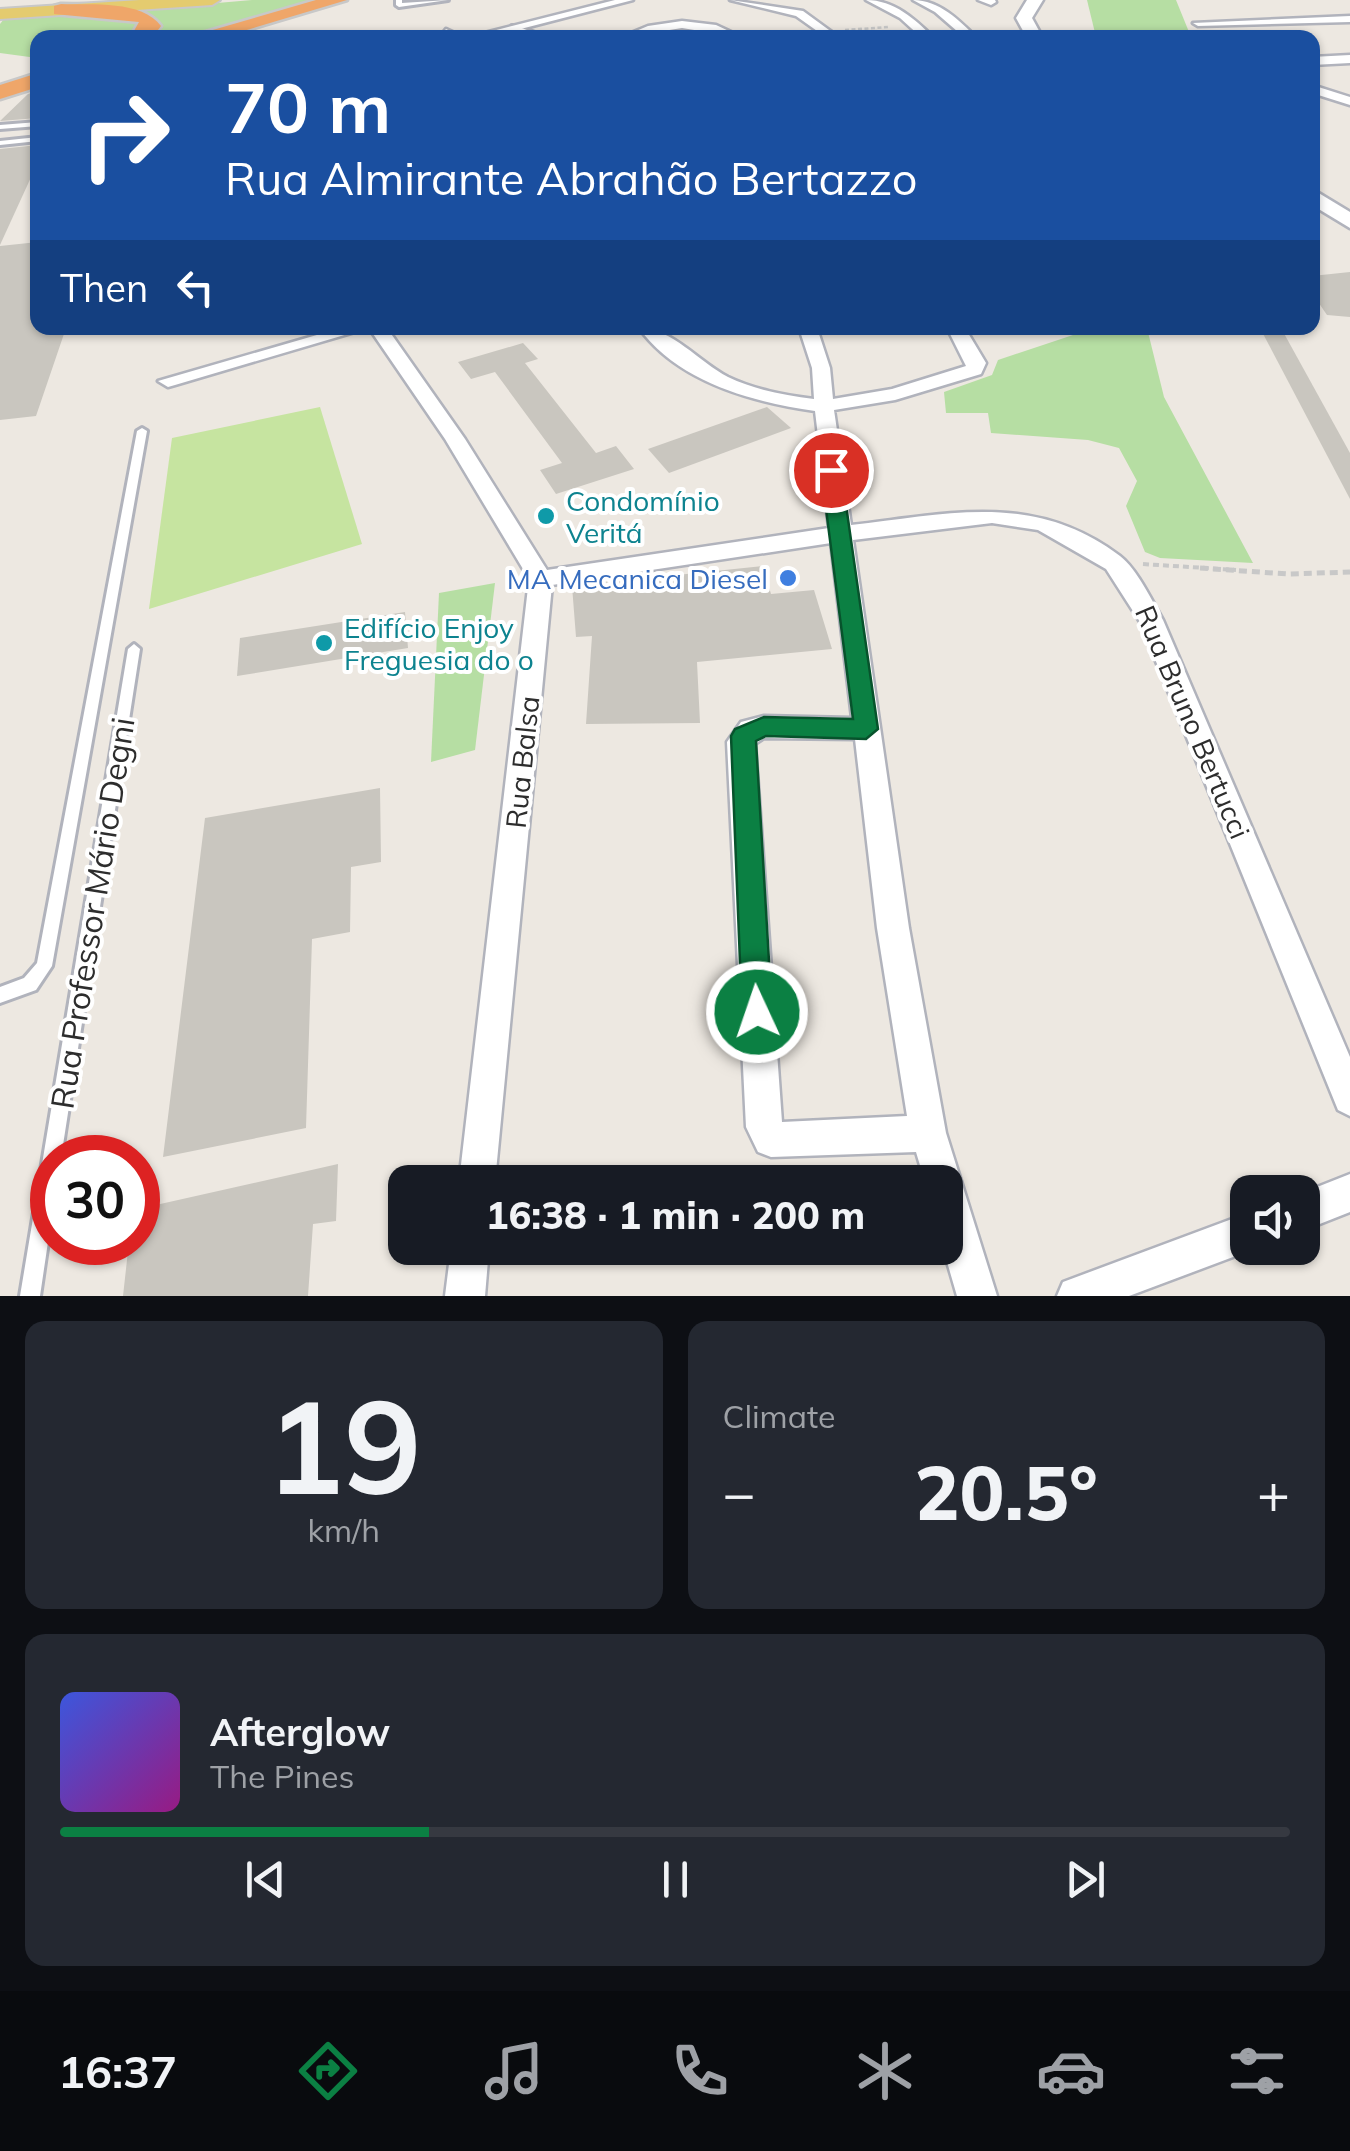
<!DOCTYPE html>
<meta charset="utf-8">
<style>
:root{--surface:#171b24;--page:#242831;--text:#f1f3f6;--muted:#9ea1a6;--line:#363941;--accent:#0b8043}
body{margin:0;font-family:Mulish,sans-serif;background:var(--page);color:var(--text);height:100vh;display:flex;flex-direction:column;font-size:38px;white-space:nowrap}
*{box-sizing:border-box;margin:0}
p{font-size:32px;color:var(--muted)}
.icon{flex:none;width:55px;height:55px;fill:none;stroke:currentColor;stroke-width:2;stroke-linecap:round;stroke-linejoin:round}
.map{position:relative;height:1296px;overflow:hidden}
.details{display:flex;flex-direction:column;gap:25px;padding:25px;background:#0d0f14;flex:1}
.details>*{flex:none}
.guide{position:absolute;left:30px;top:30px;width:1290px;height:305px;border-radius:20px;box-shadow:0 2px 8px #0004;background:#1a4fa0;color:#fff;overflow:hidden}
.controls{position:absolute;left:1230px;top:1175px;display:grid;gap:20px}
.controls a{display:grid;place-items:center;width:90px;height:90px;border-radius:20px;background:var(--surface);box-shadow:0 2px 8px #0004;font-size:50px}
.speed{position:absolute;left:30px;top:1135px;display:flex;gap:20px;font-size:50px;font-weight:700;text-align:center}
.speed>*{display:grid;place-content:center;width:130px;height:130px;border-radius:50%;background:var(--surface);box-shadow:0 2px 8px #0004;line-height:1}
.speed .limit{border:15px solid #d22;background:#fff;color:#111}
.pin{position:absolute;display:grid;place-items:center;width:85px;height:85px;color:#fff;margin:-42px;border:5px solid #fff;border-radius:50%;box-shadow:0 2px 10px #0007}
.me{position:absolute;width:110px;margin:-55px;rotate:357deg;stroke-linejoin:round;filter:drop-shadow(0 0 8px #0008)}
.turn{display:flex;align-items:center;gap:35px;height:210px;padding:0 30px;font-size:45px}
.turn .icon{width:130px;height:130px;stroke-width:2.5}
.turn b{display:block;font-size:70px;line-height:85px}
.then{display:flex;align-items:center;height:95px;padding:0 30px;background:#0003;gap:20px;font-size:38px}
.big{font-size:75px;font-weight:800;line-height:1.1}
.details .card{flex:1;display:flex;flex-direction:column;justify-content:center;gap:15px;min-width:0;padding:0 35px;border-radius:20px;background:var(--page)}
.details .dial{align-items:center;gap:0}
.dial b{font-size:130px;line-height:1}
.song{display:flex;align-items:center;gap:30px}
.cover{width:120px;height:120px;border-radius:15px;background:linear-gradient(135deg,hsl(230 70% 55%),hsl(310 70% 35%))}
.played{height:10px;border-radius:5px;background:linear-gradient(90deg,var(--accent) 30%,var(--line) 30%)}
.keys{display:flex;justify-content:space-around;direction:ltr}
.heat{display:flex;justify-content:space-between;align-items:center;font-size:55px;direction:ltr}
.details .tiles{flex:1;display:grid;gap:25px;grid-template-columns:1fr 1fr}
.card:last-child{grid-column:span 2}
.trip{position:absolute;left:388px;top:1165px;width:575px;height:100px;border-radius:20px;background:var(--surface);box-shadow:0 2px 8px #0004;font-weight:800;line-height:100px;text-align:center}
.menu{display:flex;height:160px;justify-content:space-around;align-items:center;background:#090b0e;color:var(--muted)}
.menu .icon{width:70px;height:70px}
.menu .active{color:var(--accent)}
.menu b{font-size:45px;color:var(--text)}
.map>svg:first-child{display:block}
</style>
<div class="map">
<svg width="1350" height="1296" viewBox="0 0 1350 1296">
<rect width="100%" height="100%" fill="#ede8e1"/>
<g fill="#b6dea3">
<path d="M252,0H317L181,37H148L158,22L136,10Z"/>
<path d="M1087,0H1176L1191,37H1096Z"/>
<path d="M94,13L125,16L142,23L132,37L38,38L37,58L0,53V24L4,19Z"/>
<path d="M1094,328H1147L1164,397L1253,563L1160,558L1145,552L1126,506L1137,481L1119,448L1088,440L991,433L988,413H946L944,392L992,375L998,360Z"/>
<path d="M495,583L475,750L431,762L439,593Z"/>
</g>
<path fill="#c6e4a0" d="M320,407L362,544L149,609L172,438Z"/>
<g fill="#c9c6bf">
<path d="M38,91V118L0,121L28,94Z"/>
<path d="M38,145V162L0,245V149Z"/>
<path d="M38,242V328H66L36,416L0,420V246Z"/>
<path d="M1350,272V317L1327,315L1312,293V276Z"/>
<path d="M1260,328H1281L1350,453V499Z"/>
<path d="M523,343L538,359L525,363L596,453L616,446L634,469L556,494L540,470L562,463L495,372L471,379L458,362Z"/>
<path d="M767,407L791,428L669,473L648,449Z"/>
<path d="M763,566L771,594L814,590L832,649L697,662L700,723L586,724L592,636L576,637L572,586Z"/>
<path d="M405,612L408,648L237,676L240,638Z"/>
<path d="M380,788L381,862L351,867L350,932L312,939L306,1128L163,1157L205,818Z"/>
<path d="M338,1164L336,1221L313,1224L308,1296H123L129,1242H138V1209Z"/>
</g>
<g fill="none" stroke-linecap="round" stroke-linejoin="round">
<defs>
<g id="lane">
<path d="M396,0H402V3L448,0L399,7L396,5Z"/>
<path d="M512,26H516L549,38H540L512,28Z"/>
<path d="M38,122V126L0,129V125Z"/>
<path d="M38,137V141L0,145V141Z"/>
<path d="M142,428L147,431L52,966L36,990L0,1003V987L24,978L37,963L137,431Z"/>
<path d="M134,644L140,649L61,1158H52V1215L40,1296H20L128,649Z"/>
</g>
<g id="street">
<path d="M615,0H633L486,38H465Z"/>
<path d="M730,0L803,11L840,38H827L796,16Z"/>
<path d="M866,0C894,0 915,19 934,38H922L900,18Z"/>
<path d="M913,0C939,0 959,20 977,38H965L935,12Z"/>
<path d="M978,0H995L996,2L991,5Z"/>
<path d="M1350,16V22L1198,26L1193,23Z"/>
<path d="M682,21L716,25L744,38L682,28L619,38L648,26Z"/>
<path d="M446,29L461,36L462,38L442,34Z"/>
<path d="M1350,55V63L1312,65V57Z"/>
<path d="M1312,85L1350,97V105L1312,93Z"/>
<path d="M341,328H368L175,385L168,387L158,381Z"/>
<path d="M369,328H387L465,439L547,570L829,528L815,411C752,402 678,382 639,328C672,328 699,362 728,377C755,390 784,395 814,399L812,368L799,328H817L830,368L833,399L892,389L966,366L947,328H965L986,363L981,374L895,400L834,410L851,525C949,514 1034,491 1120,556C1137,569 1152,601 1163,620L1350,1057V1116L1338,1110L1140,622L1106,569L1038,530L992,523L853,540L909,928L946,1133L997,1296H957L943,1248L945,1182H925L916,1152L771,1157L758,1152L746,1127L727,742L741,722L764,716L852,718L831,543L552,585L495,1182H459L529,579L445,439ZM764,738L855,739L877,928L907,1116L782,1122L755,744Z"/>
<path d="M1350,1174V1212L1302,1231V1193Z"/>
<path d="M1248,1213V1248H1257L1129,1296H1057L1063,1282Z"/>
<path d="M451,1248H489L485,1296H445Z"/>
</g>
<g id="secondary">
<path d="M1027,0H1043L1032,18L1043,38H1027L1016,18Z"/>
<path d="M1312,189L1350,212V228L1312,205Z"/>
</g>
<path id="primary" d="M140,0H220L212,5L0,19V9Z"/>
<g id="highway">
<path d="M316,0H347L220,38H185Z"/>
<path d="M61,4C92,5 142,0 161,26L152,38H130L139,22L54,14V6Z"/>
<path d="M38,73V87L0,99V85Z"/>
</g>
</defs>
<use href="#lane" stroke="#b1b3bc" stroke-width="6"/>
<use href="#street" stroke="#b1b3bc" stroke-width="5"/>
<use href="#secondary" stroke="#b1b3bc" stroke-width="5"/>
<use href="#primary" stroke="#c8c8c8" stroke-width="4"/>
<use href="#highway" stroke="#c8c8c8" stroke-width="5"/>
<path stroke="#c8c8c8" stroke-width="2.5" stroke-dasharray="4 2.5" stroke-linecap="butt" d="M845,30L889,27"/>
<path stroke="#c8c8c8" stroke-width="4" stroke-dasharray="6 4" stroke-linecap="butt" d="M1143,564L1236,570"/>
<path stroke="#c8c8c8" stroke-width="5" stroke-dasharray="8 5" stroke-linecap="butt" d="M1200,568L1288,574L1350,572"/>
<use href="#lane" fill="#fff" fill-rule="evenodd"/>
<use href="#street" fill="#fff" fill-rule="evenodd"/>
<use href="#secondary" fill="#fff" fill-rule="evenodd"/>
<use href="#primary" fill="#e4cb6f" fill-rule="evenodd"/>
<use href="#highway" fill="#efa669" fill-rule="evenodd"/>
</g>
<path fill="#0b8043" stroke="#07532c" stroke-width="2.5" d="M831,464L841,470L878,729L866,739L766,736L756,741L772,1012L767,1022L757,1026L746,1022L742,1012L731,736L735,729L764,717L853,719L821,470Z"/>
<g fill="#0f9aa8" stroke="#fff" stroke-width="4">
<circle cx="546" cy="516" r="10"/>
<circle cx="324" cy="643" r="10"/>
</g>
<circle fill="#3f7fe0" stroke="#fff" stroke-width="4" cx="788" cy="578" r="10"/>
<g text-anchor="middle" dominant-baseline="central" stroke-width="8" stroke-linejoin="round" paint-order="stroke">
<g font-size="28" fill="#0d838f" stroke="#fff" text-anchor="start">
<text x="566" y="500">Condomínio<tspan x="566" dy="32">Veritá</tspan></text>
<text x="344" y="627">Edifício Enjoy<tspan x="344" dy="32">Freguesia do o</tspan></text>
</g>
<g font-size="28" fill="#366cbe" stroke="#fff" text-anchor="end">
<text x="768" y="578">MA Mecanica Diesel</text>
</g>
<g font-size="28" fill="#2d2d2d" stroke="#fff">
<text transform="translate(1193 722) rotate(67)">Rua Bruno Bertucci</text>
<text transform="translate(522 762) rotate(-84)">Rua Balsa</text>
</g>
<g font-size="32" fill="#2d2d2d" stroke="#fff">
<text transform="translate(92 913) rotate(-81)">Rua Professor Mário Degni</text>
</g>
</g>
</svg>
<div class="controls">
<a><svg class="icon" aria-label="sound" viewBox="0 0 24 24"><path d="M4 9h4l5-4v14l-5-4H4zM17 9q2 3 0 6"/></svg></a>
</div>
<div class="speed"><div class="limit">30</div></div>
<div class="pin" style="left:831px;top:470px;background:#d93025"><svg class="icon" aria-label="arrive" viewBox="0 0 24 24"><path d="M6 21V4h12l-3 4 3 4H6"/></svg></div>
<svg class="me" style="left:757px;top:1012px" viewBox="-20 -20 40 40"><circle r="17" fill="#0b8043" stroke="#fff" stroke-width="3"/><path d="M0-11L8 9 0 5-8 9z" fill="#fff"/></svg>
<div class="trip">16:38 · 1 min · 200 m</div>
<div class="guide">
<div class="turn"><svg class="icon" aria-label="right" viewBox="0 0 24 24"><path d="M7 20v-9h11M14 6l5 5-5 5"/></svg><div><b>70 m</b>Rua Almirante Abrahão Bertazzo</div></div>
<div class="then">Then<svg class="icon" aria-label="left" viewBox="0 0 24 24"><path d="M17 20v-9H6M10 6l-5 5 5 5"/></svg></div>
</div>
</div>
<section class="details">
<div class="tiles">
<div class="card dial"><b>19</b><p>km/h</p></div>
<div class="card"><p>Climate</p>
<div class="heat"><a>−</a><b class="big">20.5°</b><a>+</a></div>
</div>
<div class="card">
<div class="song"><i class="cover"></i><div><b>Afterglow</b><p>The Pines</p></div></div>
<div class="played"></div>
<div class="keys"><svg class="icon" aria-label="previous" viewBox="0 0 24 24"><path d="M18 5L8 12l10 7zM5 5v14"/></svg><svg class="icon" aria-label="pause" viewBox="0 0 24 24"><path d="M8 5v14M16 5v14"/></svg><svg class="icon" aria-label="next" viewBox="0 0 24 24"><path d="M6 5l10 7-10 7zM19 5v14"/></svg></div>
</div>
</div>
</section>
<nav class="menu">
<b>16:37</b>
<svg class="icon active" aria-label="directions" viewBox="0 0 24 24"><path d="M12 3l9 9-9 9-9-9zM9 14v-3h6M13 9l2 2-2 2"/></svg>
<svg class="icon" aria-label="music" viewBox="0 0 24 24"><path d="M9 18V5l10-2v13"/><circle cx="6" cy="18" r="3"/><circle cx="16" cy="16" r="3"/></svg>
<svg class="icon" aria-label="phone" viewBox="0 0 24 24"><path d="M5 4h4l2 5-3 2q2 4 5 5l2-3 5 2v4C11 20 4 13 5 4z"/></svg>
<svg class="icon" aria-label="climate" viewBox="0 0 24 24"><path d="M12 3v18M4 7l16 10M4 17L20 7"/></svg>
<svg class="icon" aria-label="car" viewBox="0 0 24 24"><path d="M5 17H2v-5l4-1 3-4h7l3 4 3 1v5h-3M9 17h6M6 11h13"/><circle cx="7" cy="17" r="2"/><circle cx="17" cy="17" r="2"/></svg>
<svg class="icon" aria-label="filters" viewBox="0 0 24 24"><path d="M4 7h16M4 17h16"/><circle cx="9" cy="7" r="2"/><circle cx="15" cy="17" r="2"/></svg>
</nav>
